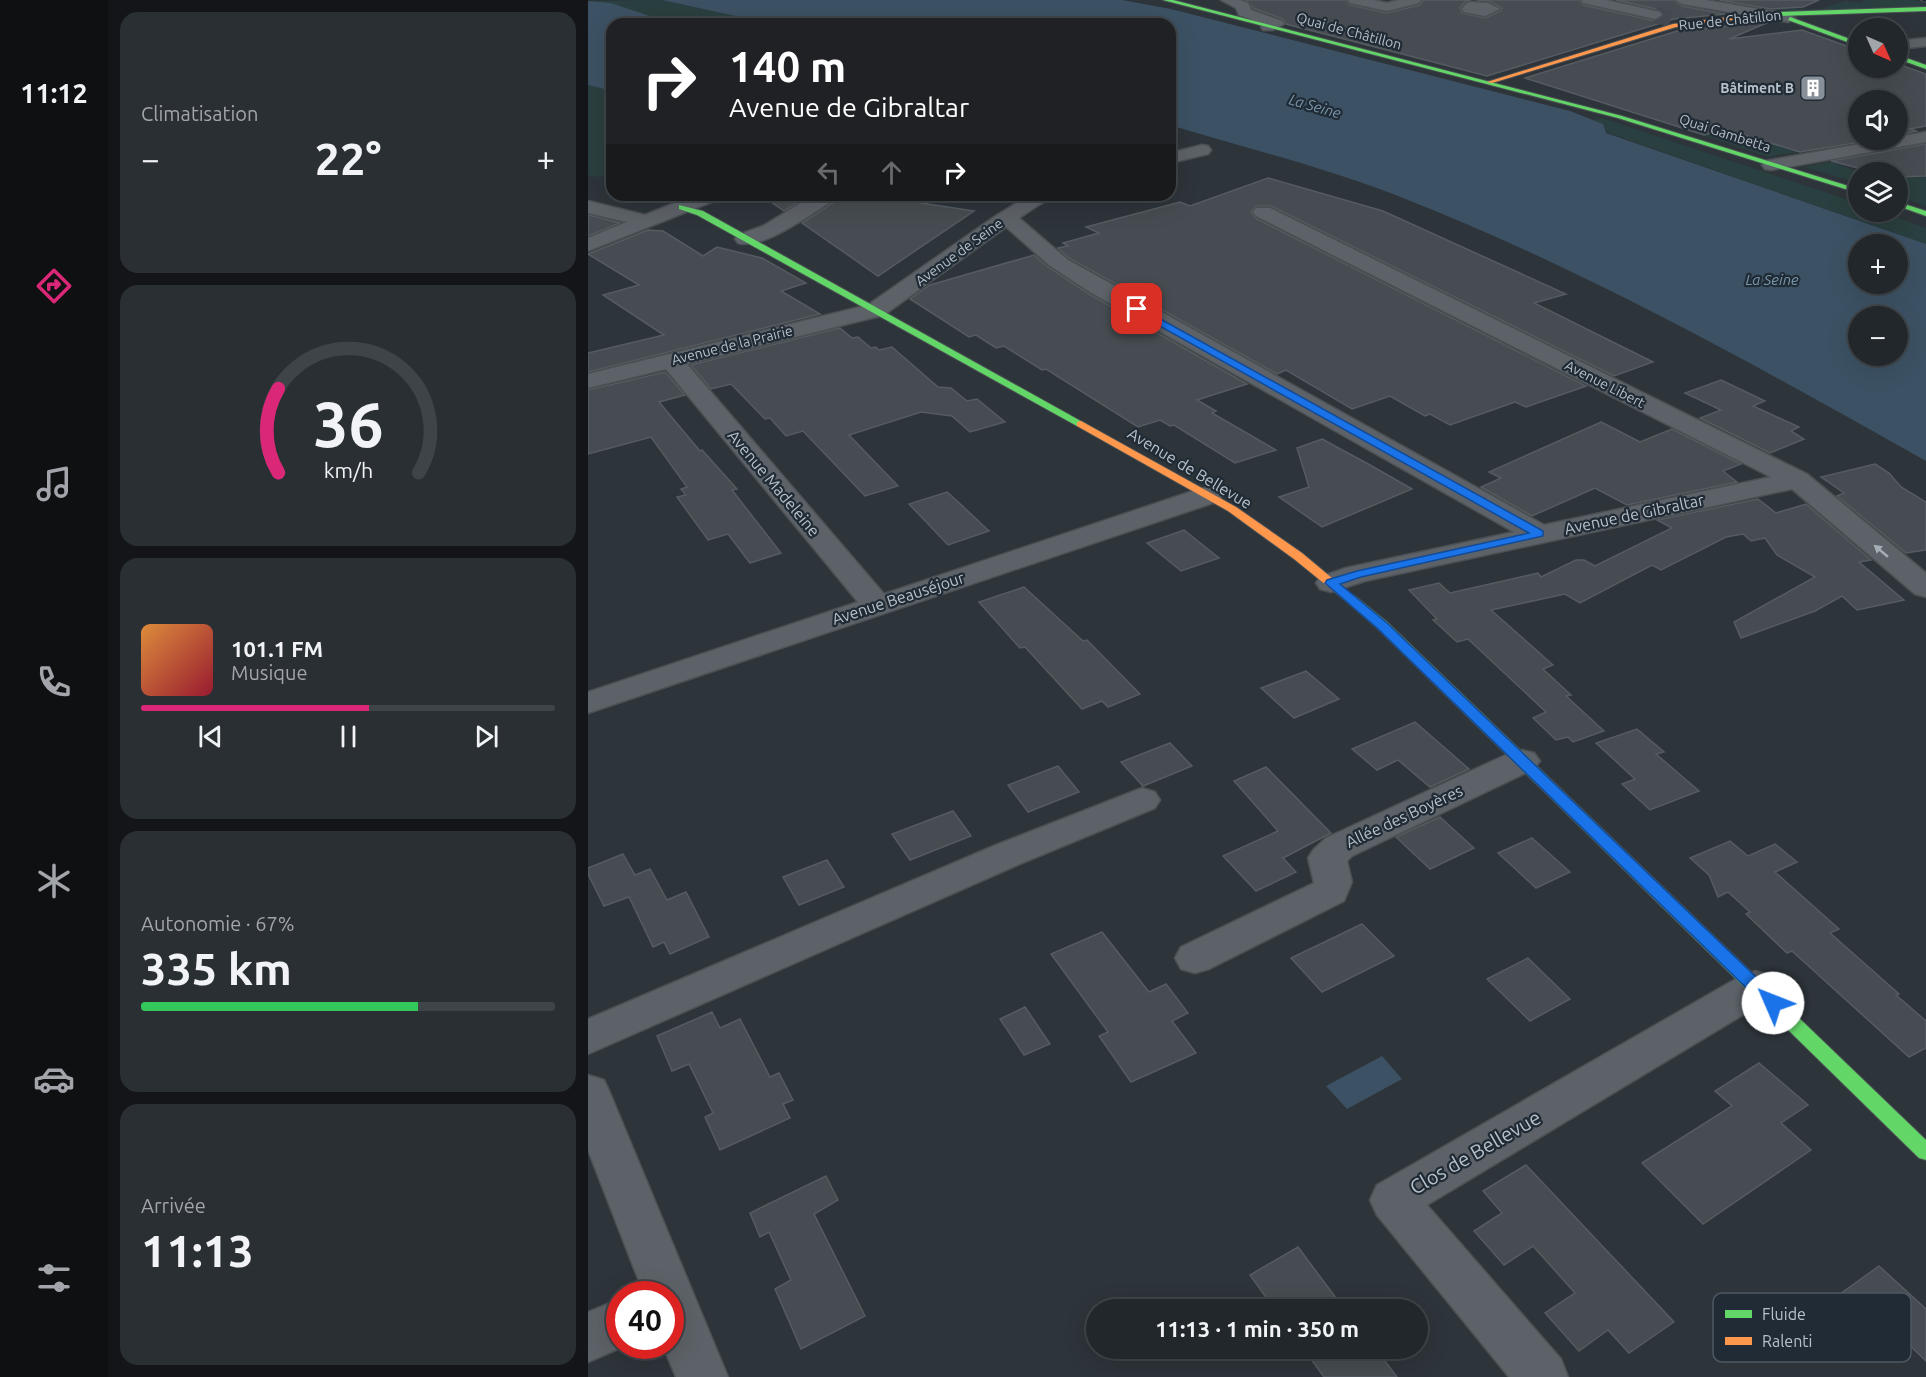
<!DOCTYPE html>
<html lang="fr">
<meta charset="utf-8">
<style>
:root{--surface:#22272c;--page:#2a2f34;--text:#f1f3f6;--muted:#a2a5a9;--line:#3f4448;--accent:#db2777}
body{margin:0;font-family:Ubuntu,sans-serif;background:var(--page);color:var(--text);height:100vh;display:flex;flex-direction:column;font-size:22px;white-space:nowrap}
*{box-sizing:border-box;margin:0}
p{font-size:20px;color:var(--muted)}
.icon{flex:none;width:33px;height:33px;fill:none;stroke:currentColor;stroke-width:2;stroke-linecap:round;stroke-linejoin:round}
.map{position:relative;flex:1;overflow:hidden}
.drawer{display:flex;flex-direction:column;gap:12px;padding:12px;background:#131518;width:480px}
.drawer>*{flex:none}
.hud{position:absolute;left:18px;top:18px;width:570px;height:183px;border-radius:18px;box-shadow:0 6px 24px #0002,0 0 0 2px var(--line);background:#202124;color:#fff;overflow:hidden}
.needle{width:39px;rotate:135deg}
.controls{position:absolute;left:1260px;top:18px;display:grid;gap:12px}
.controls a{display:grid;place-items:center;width:60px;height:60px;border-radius:50%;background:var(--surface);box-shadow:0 6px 24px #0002,0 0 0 2px var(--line);font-size:30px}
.speed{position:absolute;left:18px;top:1281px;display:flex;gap:12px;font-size:30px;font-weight:700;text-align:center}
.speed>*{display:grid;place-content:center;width:78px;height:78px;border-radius:50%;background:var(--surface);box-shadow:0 6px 24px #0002,0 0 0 2px var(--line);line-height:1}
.speed .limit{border:9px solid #d22;background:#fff;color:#111}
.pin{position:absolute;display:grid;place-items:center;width:51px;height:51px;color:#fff;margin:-26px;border-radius:12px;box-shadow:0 3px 9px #0006}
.me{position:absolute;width:66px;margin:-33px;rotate:314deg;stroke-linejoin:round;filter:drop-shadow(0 0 4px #0008)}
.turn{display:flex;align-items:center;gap:21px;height:126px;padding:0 24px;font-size:27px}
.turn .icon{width:78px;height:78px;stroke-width:2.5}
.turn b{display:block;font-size:42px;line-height:51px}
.lanes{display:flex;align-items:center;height:57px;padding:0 24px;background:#0003;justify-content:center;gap:30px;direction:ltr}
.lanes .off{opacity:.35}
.big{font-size:45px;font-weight:700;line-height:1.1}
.drawer .widget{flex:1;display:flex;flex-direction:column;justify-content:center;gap:9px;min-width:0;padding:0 21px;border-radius:18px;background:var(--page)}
.drawer .dial{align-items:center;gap:0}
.dial svg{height:156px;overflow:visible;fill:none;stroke:var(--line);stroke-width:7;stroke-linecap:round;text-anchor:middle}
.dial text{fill:var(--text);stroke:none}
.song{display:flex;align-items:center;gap:18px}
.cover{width:72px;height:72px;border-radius:9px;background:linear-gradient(135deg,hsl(30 70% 55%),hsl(350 70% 35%))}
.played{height:6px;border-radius:3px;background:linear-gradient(90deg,var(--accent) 55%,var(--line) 55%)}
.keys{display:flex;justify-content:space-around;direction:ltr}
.heat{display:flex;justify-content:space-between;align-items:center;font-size:33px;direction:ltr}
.charge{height:9px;border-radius:4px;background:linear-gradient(90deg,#34c759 67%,var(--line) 0)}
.trip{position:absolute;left:498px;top:1299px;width:342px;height:60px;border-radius:30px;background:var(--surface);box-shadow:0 6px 24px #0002,0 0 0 2px var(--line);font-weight:700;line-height:60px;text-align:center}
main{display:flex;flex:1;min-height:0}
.dock{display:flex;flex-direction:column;width:108px;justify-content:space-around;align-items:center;background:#0e1012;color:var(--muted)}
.dock .icon{width:42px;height:42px}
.dock .current{color:var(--accent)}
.dock b{font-size:27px;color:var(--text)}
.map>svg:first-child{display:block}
</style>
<main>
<nav class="dock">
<b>11:12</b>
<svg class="icon current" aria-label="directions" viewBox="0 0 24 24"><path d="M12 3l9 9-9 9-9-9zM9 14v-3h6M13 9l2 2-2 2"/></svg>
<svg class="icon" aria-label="music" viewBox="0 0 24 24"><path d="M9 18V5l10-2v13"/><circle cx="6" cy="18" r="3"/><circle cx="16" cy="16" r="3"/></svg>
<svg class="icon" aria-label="phone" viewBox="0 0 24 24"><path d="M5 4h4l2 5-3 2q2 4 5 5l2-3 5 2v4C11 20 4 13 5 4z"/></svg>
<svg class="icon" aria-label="climate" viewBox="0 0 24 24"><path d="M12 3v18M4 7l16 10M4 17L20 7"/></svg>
<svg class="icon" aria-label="car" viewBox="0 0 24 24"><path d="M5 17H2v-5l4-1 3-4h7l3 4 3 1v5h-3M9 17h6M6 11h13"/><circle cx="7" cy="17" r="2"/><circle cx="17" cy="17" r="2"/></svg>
<svg class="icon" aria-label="filters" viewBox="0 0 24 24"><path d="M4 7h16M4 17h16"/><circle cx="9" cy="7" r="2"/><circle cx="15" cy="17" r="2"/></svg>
</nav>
<section class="drawer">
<div class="widget"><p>Climatisation</p>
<div class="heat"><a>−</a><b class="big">22°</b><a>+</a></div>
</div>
<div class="widget dial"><svg viewBox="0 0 100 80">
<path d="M14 69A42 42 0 1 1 86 69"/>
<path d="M14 69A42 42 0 0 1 14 26" stroke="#db2777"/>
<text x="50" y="56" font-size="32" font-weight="700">36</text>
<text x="50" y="72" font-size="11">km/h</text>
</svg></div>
<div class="widget">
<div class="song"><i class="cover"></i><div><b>101.1 FM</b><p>Musique</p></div></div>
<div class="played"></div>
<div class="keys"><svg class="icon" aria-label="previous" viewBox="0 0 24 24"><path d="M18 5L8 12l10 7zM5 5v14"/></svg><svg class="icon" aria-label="pause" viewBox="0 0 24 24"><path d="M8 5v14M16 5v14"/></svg><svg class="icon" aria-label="next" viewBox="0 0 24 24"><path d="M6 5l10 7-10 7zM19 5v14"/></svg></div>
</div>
<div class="widget"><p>Autonomie · 67%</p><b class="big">335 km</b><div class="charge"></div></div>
<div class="widget"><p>Arrivée</p><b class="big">11:13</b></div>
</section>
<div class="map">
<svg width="1338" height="1377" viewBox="0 0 1338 1377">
<rect width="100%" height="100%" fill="#2d343a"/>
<g fill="#2a3f3f">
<path d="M74,0L184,24H95L74,20L23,3L0,1Z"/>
<path d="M1278,0H1327L1338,4L1330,5L1335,7L1200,11L1181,8L1232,9L1258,1L1272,3Z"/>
<path d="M0,85L24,91V175L9,177L0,175Z"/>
<path d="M1014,118L1270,203V212H1294L1338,228V244L1018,132L1015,124L1005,120Z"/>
<path d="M1137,129L1210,152L1180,157L1114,135Z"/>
<path d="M1242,162L1273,172H1270V183L1216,167Z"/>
<path d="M1338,177V206L1310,196V178Z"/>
</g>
<g fill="#3c5264" fill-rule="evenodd">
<path d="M74,0H534L583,9L982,111L1015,124L1018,133L1338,244V461C1169,366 1000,271 820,200C743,169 661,149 582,125V24H184ZM1270,244H1310V284H1270ZM1270,316H1310V356H1270Z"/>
<path d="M0,1L23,3L74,20L116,24H24V91L0,85Z"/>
<path d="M794,1056L814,1079L759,1109L738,1086Z"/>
</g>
<g fill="#464c51" stroke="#555c61" stroke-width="1.5">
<path d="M658,0H758L762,5L799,13L832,5L835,0H883L877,2L872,8L874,13L897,18L913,11L914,8L901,1L888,0H991L995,5L1067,21L1076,16L1072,10L1028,0H1085L1094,6L1137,14L1086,19L899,76L698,24L695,19L665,8Z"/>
<path d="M1131,0H1231L1215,7L1182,9Z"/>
<path d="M1181,22L1141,39L1214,30L1270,50V68H1310V64L1338,74V126L1322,129L1328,131L1310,135V100H1270V140H1285L1212,152L1137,129L1116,135L937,78L1089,31Z"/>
<path d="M1338,144V176L1310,177V172H1285L1243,161Z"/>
<path d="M680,178L795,211L978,294L946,303L1065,362L1026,376L683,206H668L663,212L667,218L998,386L938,407L927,402L862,425L842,414L837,416L802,396L764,409L698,370L689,374L481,258L470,248L480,246L475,243L511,233L498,227L592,202L602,206Z"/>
<path d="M173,195H222L196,211Z"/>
<path d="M252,195H280L386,211L290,276L214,223L248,201Z"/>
<path d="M0,215L32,223L0,236Z"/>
<path d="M60,230L75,231L115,256L129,247L174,258L218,283L193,291L232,314L0,372V353L76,335L15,295L51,285L0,254Z"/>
<path d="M446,255L460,267L501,294L659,384L609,400L628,411L624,413L688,450L647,463L586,425L582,426L572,420L550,427L458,369L454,370L416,346L408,348L388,335L381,337L322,299L342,285Z"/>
<path d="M252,328L264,338L270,337L283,348L288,347L291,350L304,347L350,387L363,388L379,401L389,399L417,422L382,432L364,416L333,412L261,435L310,486L277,496L215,431L198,436L182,418L177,419L143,384L123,389L103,365Z"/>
<path d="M77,372L97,395L71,402L112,451L114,450L149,489L144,490L193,553L162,563L140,534L120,540L89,497L98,495L93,489L99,487L63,437L0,454V390Z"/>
<path d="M1133,380L1177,401L1165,406L1211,427L1203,431L1216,439L1182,453L1112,418L1133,410L1097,393Z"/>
<path d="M1013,422L1052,442L1084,429L1153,464L1135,471L1149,482L1039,505L1007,488L944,516L893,487L913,478L901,472Z"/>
<path d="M734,439L782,465L824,489L734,527L691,497L721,487L709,448Z"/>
<path d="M1287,464L1301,473L1313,487L1338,502V550L1318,553L1249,496L1256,493L1233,477Z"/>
<path d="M359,492L368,500L401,531L360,545L321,504Z"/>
<path d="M1170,499L1188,513L1218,504L1283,560L1271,562L1316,600L1269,610L1254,596L1227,611L1153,638L1146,622L1227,577L1189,555L1177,538L1163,541L1155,534L1138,537L1073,570L1064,565L992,603L977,594L903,610L965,665L955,669L983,695L978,696L1016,731L985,742L980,737L968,740L945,718L958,712L880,639L869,642L845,620L849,619L821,590L851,583L862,593L950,573L953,577L988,560H996L1007,566L1084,528L1069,520Z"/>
<path d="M596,530L631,558L593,571L559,543Z"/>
<path d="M436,587L495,641L499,640L552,694L520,707L514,701L494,709L437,647L432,648L391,602Z"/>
<path d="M718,671L751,699L706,718L673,688Z"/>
<path d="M827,722L881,769L842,787L810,760L789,770L764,749Z"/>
<path d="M1049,729L1076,752L1068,754L1111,791L1062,810L1034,784L1047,779L1008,743Z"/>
<path d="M582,743L604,766L555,786L533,762Z"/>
<path d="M470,766L491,792L440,812L420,785Z"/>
<path d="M678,767L743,833L695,858L708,872L668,891L635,856L690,831L646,781Z"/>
<path d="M365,811L383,836L322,860L304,834Z"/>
<path d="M852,817L886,848L842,869L808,837Z"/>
<path d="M944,838L982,872L948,888L910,853Z"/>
<path d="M1142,841L1160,856L1187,844L1209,862L1187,872L1251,929L1242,933L1311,994L1308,995L1338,1021V1048L1321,1057L1204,951L1199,953L1158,914L1162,912L1140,892L1130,897L1121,875L1102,858Z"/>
<path d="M35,854L47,875L62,869L79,900L98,892L121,937L82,954L76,942L65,947L41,897L16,906L0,874V868Z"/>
<path d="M239,860L256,887L211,905L195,877Z"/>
<path d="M774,924L806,956L734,992L703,958Z"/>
<path d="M514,932L561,992L578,984L600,1013L584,1021L608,1053L543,1082L511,1036L520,1032L463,954Z"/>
<path d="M940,958L982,999L942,1021L899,979Z"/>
<path d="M437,1007L462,1044L436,1055L412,1019Z"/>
<path d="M124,1012L132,1028L152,1019L182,1077L191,1073L205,1100L195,1104L202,1118L132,1150L117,1117L125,1113L101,1064L84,1071L69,1036Z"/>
<path d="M1171,1063L1220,1105L1193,1123L1223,1150L1115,1224L1054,1163L1144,1106L1127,1091Z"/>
<path d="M938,1165L1086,1322L1041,1353L1020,1330L991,1351L957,1313L987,1293L945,1246L916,1265L886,1231L914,1213L895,1191Z"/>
<path d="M238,1176L250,1200L226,1214L277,1316L213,1349L187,1289L203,1280L181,1232L172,1237L162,1213Z"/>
<path d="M710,1247L757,1310H687L662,1275Z"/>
<path d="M1291,1266L1338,1309V1361L1290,1315L1274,1327L1245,1299Z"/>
<path d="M715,1348H787L809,1377H736Z"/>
</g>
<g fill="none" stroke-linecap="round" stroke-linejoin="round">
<path stroke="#424950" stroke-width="16" stroke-dasharray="16 8" stroke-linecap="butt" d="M1067,15L1092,21"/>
<defs>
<g id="street">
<path d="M633,0H652L660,3L663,10L694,21L696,24L685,30H675L673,27L675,24L651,15L648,8Z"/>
<path d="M760,0H786L799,3L810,0H833L831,3L799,11L762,3Z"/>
<path d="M993,0H1018L1072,12L1074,15L1067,19L995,3Z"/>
<path d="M1087,0H1118L1200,14L1207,18L1200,22L1094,4Z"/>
<path d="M884,2L900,3L912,9L897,16L876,12L874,9L879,3Z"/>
<path d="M1338,38V46L1310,49V41Z"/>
<path d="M1338,132V142L1183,170L1177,169L1174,165L1177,161L1183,160L1295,140H1310V137Z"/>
<path d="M614,145L620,146L623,150L620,154L582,163V153Z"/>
<path d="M107,195H134L131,199L0,251V238L39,222L0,213V201L57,215Z"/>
<path d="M226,195H250L247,199C224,213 176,250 150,243L147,239L150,235L175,226Z"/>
<path d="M442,195H466L431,218L480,260L956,525L1183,477L668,216L665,212L668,208H682L1219,474L1338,573V597L1327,594L1204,489L777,581L743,592L732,589L728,583L732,577L758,568L926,532L502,292L461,265L418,227L296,315L99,364L296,594L611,489L621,487L631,489L635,495L631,501L0,713V692L270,602L78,369L0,388V374L280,305L409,215Z"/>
<path d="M934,750L946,753L952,761L946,769L764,856L759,861L764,882L756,901L621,969L607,973L593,969L587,958L593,947L726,883L720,858L726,849L738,838L922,753Z"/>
<path d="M554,788L567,792L572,800L567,808L434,863L0,1054V1019L408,845Z"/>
<path d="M1168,971L1183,976L1189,987L1183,998L839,1205L973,1359L980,1377H921L789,1215L782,1200L789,1185L1153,976Z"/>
<path d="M0,1075L16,1080L22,1093L140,1377H88L75,1346H82V1294H56L0,1150Z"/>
<path d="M32,1299V1346H37L0,1362V1312Z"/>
</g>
<g id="fast">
<path d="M575,0H585L1034,116L1270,189V193L1030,118Z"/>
<path d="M1338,7V11L1191,16L1150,20L1147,18L1191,12Z"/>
<path d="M1202,17L1270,42V46L1200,20Z"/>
<path d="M1310,55L1338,65V69L1310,59Z"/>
<path d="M1310,202L1338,211V216L1310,206Z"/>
<path d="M91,205L115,211L498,424L497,426H489L109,215L91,209Z"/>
<path d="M763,595L767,596L799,622L1338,1140V1160L1331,1158L789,628L759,602L757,599L759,596Z"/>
</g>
<g id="slow">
<path d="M1150,16L1152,19L1088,27L904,83L899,82L1085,24Z"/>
<path d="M493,421L648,507L714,553L769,599L763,603L759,602L706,559L640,511L489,426V422Z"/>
</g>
</defs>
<use href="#street" stroke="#4b5054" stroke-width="3"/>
<use href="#fast" stroke="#4b5054" stroke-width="2"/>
<use href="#slow" stroke="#4b5054" stroke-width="2"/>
<use href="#street" fill="#5d6268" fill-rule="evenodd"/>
<use href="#fast" fill="#63d668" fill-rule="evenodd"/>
<use href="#slow" fill="#ff974d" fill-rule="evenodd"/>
<defs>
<path id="rail" d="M1334,0L1338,1"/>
</defs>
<use href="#rail" stroke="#61666c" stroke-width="3"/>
<use href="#rail" stroke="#202b35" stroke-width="2" stroke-dasharray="6" stroke-linecap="butt"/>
</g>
<defs><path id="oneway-solid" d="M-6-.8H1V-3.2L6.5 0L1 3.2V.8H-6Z" transform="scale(1.5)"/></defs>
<use fill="#a5aeb6" href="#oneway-solid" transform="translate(1293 551) rotate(-140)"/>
<path fill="#1a73e8" stroke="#114b97" stroke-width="1.5" d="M549,306L955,531V536L773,577L752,584L799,623L1191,999L1193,1003L1191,1008L1185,1010L1179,1008L789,628L737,583L739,580L769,571L941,533L545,311L544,309Z"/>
<defs>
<symbol id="building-square" viewBox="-11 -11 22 22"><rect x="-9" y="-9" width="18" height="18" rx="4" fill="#879098" stroke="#202b35"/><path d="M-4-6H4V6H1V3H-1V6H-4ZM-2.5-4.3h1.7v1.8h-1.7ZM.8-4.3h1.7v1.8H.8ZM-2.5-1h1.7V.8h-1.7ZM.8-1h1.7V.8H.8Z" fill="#fff"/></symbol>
</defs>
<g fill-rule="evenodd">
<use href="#building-square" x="1210" y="73" width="30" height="30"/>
</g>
<g text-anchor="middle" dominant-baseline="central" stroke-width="4.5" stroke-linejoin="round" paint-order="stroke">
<g font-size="14" fill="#b7c1ca" stroke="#202b35">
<text transform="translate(1142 20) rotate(-6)">Rue de Châtillon</text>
<text transform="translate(761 31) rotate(15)">Quai de Châtillon</text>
<text transform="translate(1137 133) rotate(18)">Quai Gambetta</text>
<text transform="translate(371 252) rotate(-36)">Avenue de Seine</text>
<text transform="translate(144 345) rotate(-14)">Avenue de la Prairie</text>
<text transform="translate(1017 384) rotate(27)">Avenue Libert</text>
</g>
<g font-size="14" font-weight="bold" fill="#b7c1ca" stroke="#202b35" text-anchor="end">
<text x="1206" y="88">Bâtiment B</text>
</g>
<g font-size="15" font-style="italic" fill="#7996ab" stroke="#202b35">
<text transform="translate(727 106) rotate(16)">La Seine</text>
<text x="1184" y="279">La Seine</text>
</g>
<g font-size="16" fill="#b7c1ca" stroke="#202b35">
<text transform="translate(602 468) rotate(31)">Avenue de Bellevue</text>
<text transform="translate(186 483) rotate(50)">Avenue Madeleine</text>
<text transform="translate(1046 514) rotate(-12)">Avenue de Gibraltar</text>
<text transform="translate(310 598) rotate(-18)">Avenue Beauséjour</text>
<text transform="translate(816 816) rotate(-25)">Allée des Boyères</text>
</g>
<g font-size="20" fill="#b7c1ca" stroke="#202b35">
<text transform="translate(887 1152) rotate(-30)">Clos de Bellevue</text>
</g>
</g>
<rect x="1125" y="1293" width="198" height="69" rx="9" fill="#202b35" stroke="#4d5862" stroke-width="1.5"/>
<rect x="1137" y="1310" width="27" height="8" fill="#63d668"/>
<rect x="1137" y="1337" width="27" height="8" fill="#ff974d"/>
<g font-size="16" fill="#b7c1ca">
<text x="1174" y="1320">Fluide</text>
<text x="1174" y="1347">Ralenti</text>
</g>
</svg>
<div class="controls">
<a><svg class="needle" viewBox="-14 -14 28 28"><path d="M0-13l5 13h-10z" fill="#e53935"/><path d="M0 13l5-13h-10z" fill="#a2a5a9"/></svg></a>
<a><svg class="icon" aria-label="sound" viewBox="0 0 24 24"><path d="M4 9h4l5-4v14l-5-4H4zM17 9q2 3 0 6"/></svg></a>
<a><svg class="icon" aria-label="layers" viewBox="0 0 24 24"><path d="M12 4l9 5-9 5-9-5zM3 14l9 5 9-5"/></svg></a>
<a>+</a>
<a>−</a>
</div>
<div class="speed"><div class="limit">40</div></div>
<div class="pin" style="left:549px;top:309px;background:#d93025"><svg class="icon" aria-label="arrive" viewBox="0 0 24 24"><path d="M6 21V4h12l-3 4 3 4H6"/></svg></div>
<svg class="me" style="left:1185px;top:1003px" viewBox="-20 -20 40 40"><circle r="19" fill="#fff"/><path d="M0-13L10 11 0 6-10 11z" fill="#1a73e8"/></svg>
<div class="trip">11:13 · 1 min · 350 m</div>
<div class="hud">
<div class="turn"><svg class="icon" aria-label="right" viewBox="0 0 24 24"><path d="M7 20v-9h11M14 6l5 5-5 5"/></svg><div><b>140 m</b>Avenue de Gibraltar</div></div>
<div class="lanes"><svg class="icon off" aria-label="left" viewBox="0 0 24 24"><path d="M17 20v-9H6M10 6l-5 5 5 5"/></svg><svg class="icon off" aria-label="ahead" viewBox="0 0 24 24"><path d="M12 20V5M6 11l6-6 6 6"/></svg><svg class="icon" aria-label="right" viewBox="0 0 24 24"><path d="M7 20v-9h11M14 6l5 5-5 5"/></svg></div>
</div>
</div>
</main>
